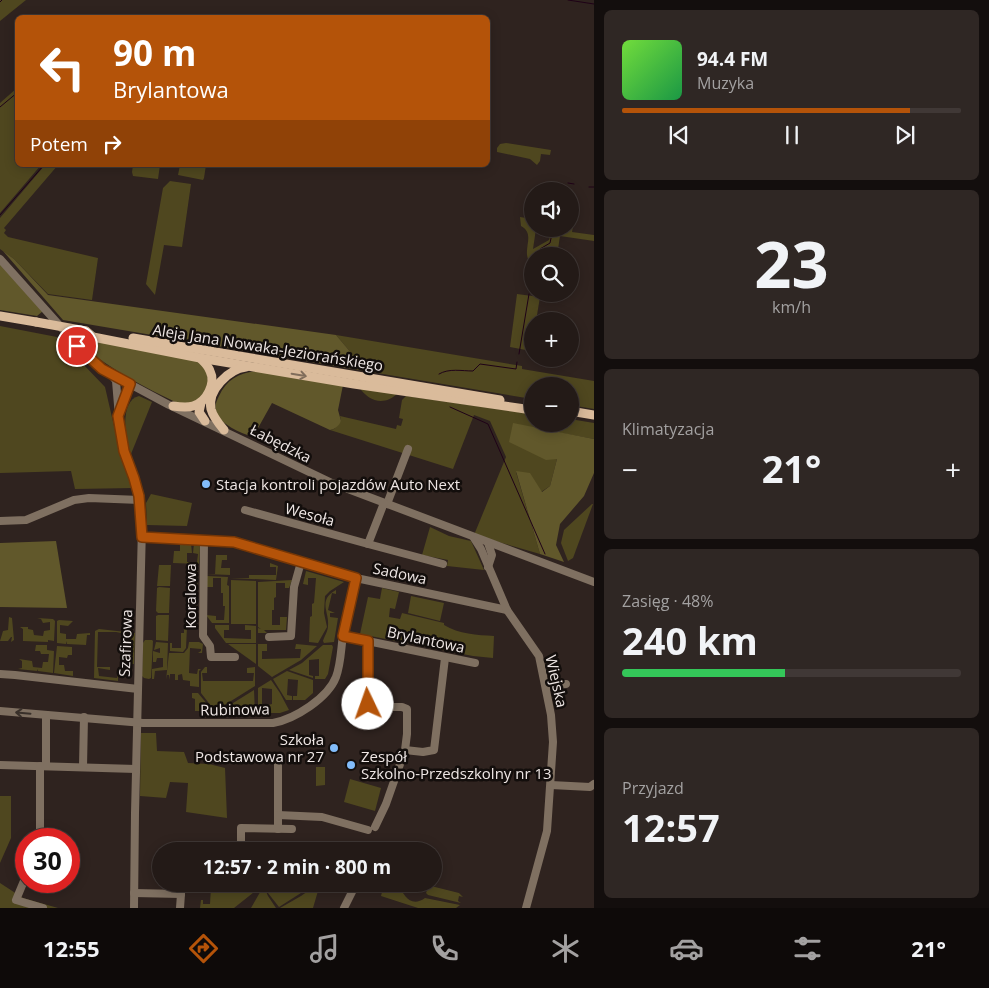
<!DOCTYPE html>
<html lang="pl">
<meta charset="utf-8">
<style>
:root{--surface:#231a17;--page:#2f2724;--text:#f1f3f6;--muted:#a3a1a1;--line:#403836;--accent:#b45309}
body{margin:0;font-family:"Open Sans",sans-serif;background:var(--page);color:var(--text);height:100vh;display:flex;flex-direction:column;font-size:19px;white-space:nowrap}
*{box-sizing:border-box;margin:0}
p{font-size:16px;color:var(--muted)}
.icon{flex:none;width:28px;height:28px;fill:none;stroke:currentColor;stroke-width:2;stroke-linecap:round;stroke-linejoin:round}
.map{position:relative;flex:1;overflow:hidden}
.sheet{display:flex;flex-direction:column;gap:10px;padding:10px;background:#130e0d;width:395px}
.sheet>*{flex:none}
.hud{position:absolute;left:15px;top:15px;width:475px;height:152px;border-radius:8px;box-shadow:0 2px 12px #0003,0 0 0 1px var(--line);background:#b45309;color:#fff;overflow:hidden}
.fabs{position:absolute;left:524px;top:182px;display:grid;gap:10px}
.fabs a{display:grid;place-items:center;width:55px;height:55px;border-radius:50%;background:var(--surface);box-shadow:0 2px 12px #0003,0 0 0 1px var(--line);font-size:25px}
.speed{position:absolute;left:15px;top:828px;display:flex;gap:10px;font-size:25px;font-weight:700;text-align:center}
.speed>*{display:grid;place-content:center;width:65px;height:65px;border-radius:50%;background:var(--surface);box-shadow:0 2px 12px #0003,0 0 0 1px var(--line);line-height:1}
.speed .limit{border:8px solid #d22;background:#fff;color:#111}
.pin{position:absolute;display:grid;place-items:center;width:42px;height:42px;color:#fff;margin:-21px;border:2px solid #fff;border-radius:50%;box-shadow:0 1px 5px #0007}
.me{position:absolute;width:55px;margin:-28px;rotate:357deg;stroke-linejoin:round;filter:drop-shadow(0 0 4px #0008)}
.turn{display:flex;align-items:center;gap:18px;height:105px;padding:0 15px;font-size:22px}
.turn .icon{width:65px;height:65px;stroke-width:2.5}
.turn b{display:block;font-size:35px;line-height:42px}
.then{display:flex;align-items:center;height:48px;padding:0 15px;background:#0003;gap:10px;font-size:19px}
.big{font-size:38px;font-weight:700;line-height:1.1}
.sheet .tile{flex:1;display:flex;flex-direction:column;justify-content:center;gap:8px;min-width:0;padding:0 18px;border-radius:8px;background:var(--page)}
.sheet .dial{align-items:center;gap:0}
.dial b{font-size:65px;line-height:1}
.song{display:flex;align-items:center;gap:15px}
.cover{width:60px;height:60px;border-radius:8px;background:linear-gradient(135deg,hsl(100 70% 55%),hsl(140 70% 35%))}
.played{height:5px;border-radius:2px;background:linear-gradient(90deg,var(--accent) 85%,var(--line) 85%)}
.keys{display:flex;justify-content:space-around;direction:ltr}
.heat{display:flex;justify-content:space-between;align-items:center;font-size:28px;direction:ltr}
.charge{height:8px;border-radius:4px;background:linear-gradient(90deg,#34c759 48%,var(--line) 0)}
.trip{position:absolute;left:152px;top:842px;width:290px;height:50px;border-radius:25px;background:var(--surface);box-shadow:0 2px 12px #0003,0 0 0 1px var(--line);font-weight:700;line-height:50px;text-align:center}
.dock{display:flex;height:80px;justify-content:space-around;align-items:center;background:#0e0a09;color:var(--muted)}
.dock .icon{width:35px;height:35px}
.dock .active{color:var(--accent)}
.dock b{font-size:22px;color:var(--text)}
main{display:flex;flex:1;min-height:0}
.map>svg:first-child{display:block}
</style>
<main>
<div class="map">
<svg width="594" height="908" viewBox="0 0 594 908">
<rect width="100%" height="100%" fill="#2f231f"/>
<g fill="#4f471f">
<path d="M0,0H26L0,21Z"/>
<path d="M17,88L18,165H41L0,213V103Z"/>
<path d="M506,143L551,150L550,155L541,154L540,161L537,165L530,159L497,152V148L500,144Z"/>
<path d="M45,165H58L4,228L6,230L4,233L8,237L98,258L92,300L48,294L14,259L0,249V218Z"/>
<path d="M133,165H160L158,179L133,176L132,172Z"/>
<path d="M180,165H206L204,178L203,180L178,175Z"/>
<path d="M170,181L191,184L182,247L164,245L155,295L146,284L163,188Z"/>
<path d="M520,217L532,219V229H536L533,249L549,240L552,229H570V218L574,220L572,232L594,235V241L560,236L557,256H532V262L529,261C522,249 536,234 521,226Z"/>
<path d="M517,294L540,297L536,321H532L531,351L510,347Z"/>
<path d="M0,326L57,337L105,387L120,452L134,488L75,489L71,471L0,473Z"/>
<path d="M336,335L522,366V369L594,381V409L570,405V386H532V399L353,369V355Z"/>
<path d="M359,387L398,393C384,407 368,401 359,387Z"/>
<path d="M139,396L152,402L131,454C125,440 119,401 139,396Z"/>
<path d="M406,396L532,414V424H570V419L594,423V439L513,424L557,459L550,486L541,492L516,472L540,554L474,535L506,457L490,421L474,415L453,469L330,430L334,429L341,421L340,416L396,429L397,425L401,426L403,419L399,418L402,400Z"/>
<path d="M151,494L192,503L187,526L147,525L146,503Z"/>
<path d="M592,504H593L573,558L568,561L561,543L564,530Z"/>
<path d="M430,527L449,536L471,541L484,570L447,566L448,560L422,555Z"/>
<path d="M180,543H191L192,553H187V562H197L198,554L193,553L194,543L200,545L199,564L173,563L174,551H180Z"/>
<path d="M216,555H227V560H222L221,568H230V575L206,574H215Z"/>
<path d="M270,563L278,566L276,580L230,578H249V575H276V567H270Z"/>
<path d="M159,565H171L170,586H157Z"/>
<path d="M191,565L198,566L197,598L190,597Z"/>
<path d="M306,571L344,582L330,591L325,596L324,613L327,627L318,643L309,642L310,617L312,616V604L314,603L316,578H308V585L303,584Z"/>
<path d="M207,576L228,577L227,585L229,586V623H212L206,615L216,616V620H224L225,606H223V593H221V578H213V587H207Z"/>
<path d="M231,580L256,581V624H231Z"/>
<path d="M292,580L289,588H285V583H276V597L274,598V610H272V625H280V617H287L286,630H264L267,633H258V628L261,629L258,627V582Z"/>
<path d="M159,587L170,588L169,613H158L156,611L157,588Z"/>
<path d="M382,588L399,592L395,609L390,608L389,617L400,619L402,613L444,623V625C459,634 477,635 494,636L493,658L473,656L360,634L368,597L380,599Z"/>
<path d="M336,590V594L332,593L328,610L335,613H330V617L338,618L334,642L324,643L323,641C324,637 328,631 328,626C330,613 317,600 336,590Z"/>
<path d="M411,596L444,603L440,621L408,613Z"/>
<path d="M190,599L197,600L196,626L199,628H189Z"/>
<path d="M158,615H169L168,641L156,640V616Z"/>
<path d="M9,617L12,618L14,640L11,642L12,637H11L8,641H0L3,631L8,630Z"/>
<path d="M37,618L53,619L55,621L54,641L48,640V642L23,641V629L20,627H28V629L33,630L34,635L43,636L44,631L50,630V622L43,623L41,619Z"/>
<path d="M59,620L73,621L68,626L60,625V633L66,634V639H76L77,634L90,633V635H87L86,645L67,644V641L66,644L57,643V621Z"/>
<path d="M215,625H229V630H224V638L251,639V630H245V625L256,626V643H226L215,628Z"/>
<path d="M184,627H187L186,648L183,652L170,651V643H172V648H181V633H184Z"/>
<path d="M99,629L135,633L134,664H127L131,663V635L116,632H98L97,667H110V670L98,668L99,676L117,678L118,675V681L94,678L95,631Z"/>
<path d="M145,640H152L153,641L151,678L149,679L144,678L142,676L143,643Z"/>
<path d="M156,642L168,643L167,670L155,671L154,679H152V669L163,667V658H157L156,662H153V651L160,653V648L154,650Z"/>
<path d="M189,642H199L203,644L202,653H198L201,651V649L190,648L189,673L197,674L198,669H201L199,671V687L190,686V681L183,680L182,674L178,675V680H175V674H170V680L169,675H167L166,680L169,653H184L188,648Z"/>
<path d="M228,644H256V664Z"/>
<path d="M258,644H267V651H262V659L300,658L301,649H295L296,644L317,646L301,660L272,677L258,666Z"/>
<path d="M36,645H47V650L54,651L53,673L38,671L37,669V671L18,669L22,668V661L19,659L32,661L33,667L42,668L43,662H48L49,654H41L40,651H35Z"/>
<path d="M323,645H332L333,647L328,674L325,679H315V676H319V659L309,660V675L313,676V678L289,670L302,663Z"/>
<path d="M57,646L72,647V655H68L67,658L59,657V665H64L65,671H73V676L54,673Z"/>
<path d="M205,667H207V673H202L203,681H253L254,673H247V668L255,667V686L215,711L201,693V672Z"/>
<path d="M287,671L313,680V693L305,700H293V696H297L298,680L288,679L287,695L292,696V700H286L273,679Z"/>
<path d="M271,680L280,693L289,710L280,713H267L268,705L272,704V689L262,688V704L266,705V713H258V688Z"/>
<path d="M254,690L255,713H229V709H225V713L223,711L217,713Z"/>
<path d="M192,693H198L213,711L212,713L210,714V711H195V699L192,698Z"/>
<path d="M141,733H156L157,751L184,752L188,763L209,764L225,768L227,818L186,812L188,783L170,782L166,798L140,796Z"/>
<path d="M316,767H325V785L316,786Z"/>
<path d="M350,779L381,788L375,811L344,802Z"/>
<path d="M0,796H11V838L0,863Z"/>
<path d="M0,883L23,898L58,908H0Z"/>
<path d="M262,884H264L234,908H200L201,900H203V904H210L211,887L236,888V885H261Z"/>
<path d="M266,884H315L279,907L268,893Z"/>
<path d="M318,884H320L313,908H280L301,896Z"/>
<path d="M384,884H398C404,896 411,908 425,898L460,905L456,908H418L381,896Z"/>
<path d="M431,886L459,893L463,897L459,896L458,901L461,903L428,895L426,893L428,888Z"/>
<path d="M263,887H264L268,896L276,908H251Z"/>
</g>
<g fill="#61582b">
<path d="M3,251L14,259L48,295L336,335L353,355V369L63,320Z"/>
<path d="M0,264L43,311L37,316L0,310Z"/>
<path d="M88,338L200,362C207,370 211,380 206,390C202,397 193,405 185,404C177,404 170,399 163,396C136,383 111,368 87,350L86,342Z"/>
<path d="M256,371L343,385L338,410L341,421C339,426 335,429 330,430L272,403L253,437C241,433 220,425 216,411C214,406 217,400 219,396C226,380 239,373 256,371Z"/>
<path d="M513,423L594,439V473L584,496L560,524L556,545L564,562L540,554L516,471L530,473L542,492L550,486L557,459L546,460L509,442Z"/>
<path d="M56,541L67,608L0,607V543Z"/>
</g>
<g fill="none" stroke-linecap="round" stroke-linejoin="round">
<g stroke="#1f0217" stroke-width="1">
<path d="M568,0L594,4"/>
<path d="M0,2L2,0"/>
<path d="M0,107L18,92"/>
<path d="M568,183L574,184"/>
<path d="M589,187H594"/>
<path d="M0,215L44,165"/>
<path d="M536,256L540,249L550,243L553,229"/>
<path d="M519,354L529,294"/>
<path d="M439,374C449,368 462,371 473,371L480,364L516,369L517,362"/>
<path d="M450,407L488,424L545,554"/>
</g>
<g stroke="#7f7061" stroke-width="8">
<path d="M0,259L85,354L102,369L169,405L332,483L594,582"/>
<path d="M111,374L116,381L121,441L137,485L142,527L135,813L134,908"/>
<path d="M119,415L130,384"/>
<path d="M387,504L408,449"/>
<path d="M245,510L368,544L384,503"/>
<path d="M0,521L26,520L74,500L89,498L140,500"/>
<path d="M142,537L234,542L356,578L507,610"/>
<path d="M474,538L481,549L507,610L539,656L551,715L553,742L547,831L526,908"/>
<path d="M204,540L203,636L210,646L211,657H235"/>
<path d="M368,544L443,564"/>
<path d="M488,567L492,555L488,543"/>
<path d="M343,636L475,663"/>
<path d="M269,637L291,636L294,587L301,562"/>
<path d="M368,641V704L373,707H402L407,709V734L405,750"/>
<path d="M0,674L15,675L138,689"/>
<path d="M546,686L566,684"/>
<path d="M0,711L143,723H273C295,719 328,698 336,677C341,664 341,648 343,635C346,616 350,597 356,578"/>
<path d="M278,761V829"/>
<path d="M0,765L136,769"/>
<path d="M46,766V715"/>
<path d="M83,767L84,717"/>
<path d="M551,785L590,787L594,784"/>
<path d="M278,815L322,817L368,830"/>
<path d="M375,827L386,804L405,750L423,752L434,750L445,658"/>
<path d="M40,839V766"/>
<path d="M241,851V828L292,829"/>
<path d="M370,851L372,846"/>
<path d="M26,876L16,900L43,908"/>
<path d="M134,893L181,894V884"/>
<path d="M180,908L181,894"/>
<path d="M344,908L356,884"/>
</g>
<g stroke="#dabb9b" stroke-width="9">
<path d="M0,316L36,322"/>
<path d="M86,331L93,337L200,358L354,384L532,410"/>
<path d="M133,338L500,400"/>
<path d="M201,403L199,412L205,421"/>
<path d="M173,406C180,407 187,408 193,406C207,402 216,383 210,371C208,365 204,362 200,358"/>
<path d="M570,411L594,415"/>
<path d="M224,430C219,424 213,417 211,409C207,390 229,369 246,367"/>
</g>
<path stroke="#dabb9b" stroke-width="9" d="M36,322L86,331"/>
</g>
<defs><path id="oneway-shaft" d="M-6 0H5M1.5-3L5.5 0L1.5 3" fill="none" stroke-width="1.6" stroke-linecap="round" stroke-linejoin="round" transform="scale(1.25)"/></defs>
<use stroke="#806d5b" href="#oneway-shaft" transform="translate(299 375) rotate(10)"/>
<use stroke="#39302a" href="#oneway-shaft" transform="translate(23 713) rotate(-175)"/>
<g fill="none" stroke-linecap="round" stroke-linejoin="round">
<defs>
<path id="route" d="M77,346L102,369L130,384L118,416L124,451L134,478L139,496L142,537L234,542L356,578L343,636L368,641V704"/>
</defs>
<use href="#route" stroke="#753606" stroke-width="12"/>
<use href="#route" stroke="#b45309" stroke-width="9"/>
</g>
<g fill="#82bcfa" stroke="#130e0c" stroke-width="2">
<circle cx="206" cy="484" r="5"/>
<circle cx="334" cy="748" r="5"/>
<circle cx="351" cy="765" r="5"/>
</g>
<g text-anchor="middle" dominant-baseline="central" stroke-width="5" stroke-linejoin="round" paint-order="stroke">
<g font-size="15" fill="#eee6e4" stroke="#130e0c">
<text transform="translate(268 347) rotate(9)">Aleja Jana Nowaka-Jeziorańskiego</text>
<text transform="translate(281 443) rotate(27)">Łabędzka</text>
<text transform="translate(310 514) rotate(15)">Wesoła</text>
<text transform="translate(400 573) rotate(12)">Sadowa</text>
<text transform="translate(190 596) rotate(-90)">Koralowa</text>
<text transform="translate(426 639) rotate(12)">Brylantowa</text>
<text transform="translate(125 643) rotate(-88)">Szafirowa</text>
<text transform="translate(557 681) rotate(77)">Wiejska</text>
<text transform="translate(235 709) rotate(-1)">Rubinowa</text>
</g>
<g font-size="15" fill="#eee6e4" stroke="#130e0c" text-anchor="start">
<text x="216" y="484">Stacja kontroli pojazdów Auto Next</text>
<text x="324" y="739" text-anchor="end">Szkoła<tspan x="324" dy="17">Podstawowa nr 27</tspan></text>
<text x="361" y="756">Zespół<tspan x="361" dy="17">Szkolno-Przedszkolny nr 13</tspan></text>
</g>
</g>
</svg>
<div class="fabs">
<a><svg class="icon" aria-label="sound" viewBox="0 0 24 24"><path d="M4 9h4l5-4v14l-5-4H4zM17 9q2 3 0 6"/></svg></a>
<a><svg class="icon" aria-label="search" viewBox="0 0 24 24"><circle cx="10" cy="10" r="6"/><path d="M15 15l6 6"/></svg></a>
<a>+</a>
<a>−</a>
</div>
<div class="speed"><div class="limit">30</div></div>
<div class="pin" style="left:77px;top:346px;background:#d93025"><svg class="icon" aria-label="arrive" viewBox="0 0 24 24"><path d="M6 21V4h12l-3 4 3 4H6"/></svg></div>
<svg class="me" style="left:368px;top:704px" viewBox="-20 -20 40 40"><circle r="19" fill="#fff"/><path d="M0-13L10 11 0 6-10 11z" fill="#b45309"/></svg>
<div class="trip">12:57 · 2 min · 800 m</div>
<div class="hud">
<div class="turn"><svg class="icon" aria-label="left" viewBox="0 0 24 24"><path d="M17 20v-9H6M10 6l-5 5 5 5"/></svg><div><b>90 m</b>Brylantowa</div></div>
<div class="then">Potem<svg class="icon" aria-label="right" viewBox="0 0 24 24"><path d="M7 20v-9h11M14 6l5 5-5 5"/></svg></div>
</div>
</div>
<section class="sheet">
<div class="tile">
<div class="song"><i class="cover"></i><div><b>94.4 FM</b><p>Muzyka</p></div></div>
<div class="played"></div>
<div class="keys"><svg class="icon" aria-label="previous" viewBox="0 0 24 24"><path d="M18 5L8 12l10 7zM5 5v14"/></svg><svg class="icon" aria-label="pause" viewBox="0 0 24 24"><path d="M8 5v14M16 5v14"/></svg><svg class="icon" aria-label="next" viewBox="0 0 24 24"><path d="M6 5l10 7-10 7zM19 5v14"/></svg></div>
</div>
<div class="tile dial"><b>23</b><p>km/h</p></div>
<div class="tile"><p>Klimatyzacja</p>
<div class="heat"><a>−</a><b class="big">21°</b><a>+</a></div>
</div>
<div class="tile"><p>Zasięg · 48%</p><b class="big">240 km</b><div class="charge"></div></div>
<div class="tile"><p>Przyjazd</p><b class="big">12:57</b></div>
</section>
</main>
<nav class="dock">
<b>12:55</b>
<svg class="icon active" aria-label="directions" viewBox="0 0 24 24"><path d="M12 3l9 9-9 9-9-9zM9 14v-3h6M13 9l2 2-2 2"/></svg>
<svg class="icon" aria-label="music" viewBox="0 0 24 24"><path d="M9 18V5l10-2v13"/><circle cx="6" cy="18" r="3"/><circle cx="16" cy="16" r="3"/></svg>
<svg class="icon" aria-label="phone" viewBox="0 0 24 24"><path d="M5 4h4l2 5-3 2q2 4 5 5l2-3 5 2v4C11 20 4 13 5 4z"/></svg>
<svg class="icon" aria-label="climate" viewBox="0 0 24 24"><path d="M12 3v18M4 7l16 10M4 17L20 7"/></svg>
<svg class="icon" aria-label="car" viewBox="0 0 24 24"><path d="M5 17H2v-5l4-1 3-4h7l3 4 3 1v5h-3M9 17h6M6 11h13"/><circle cx="7" cy="17" r="2"/><circle cx="17" cy="17" r="2"/></svg>
<svg class="icon" aria-label="filters" viewBox="0 0 24 24"><path d="M4 7h16M4 17h16"/><circle cx="9" cy="7" r="2"/><circle cx="15" cy="17" r="2"/></svg>
<b>21°</b>
</nav>
